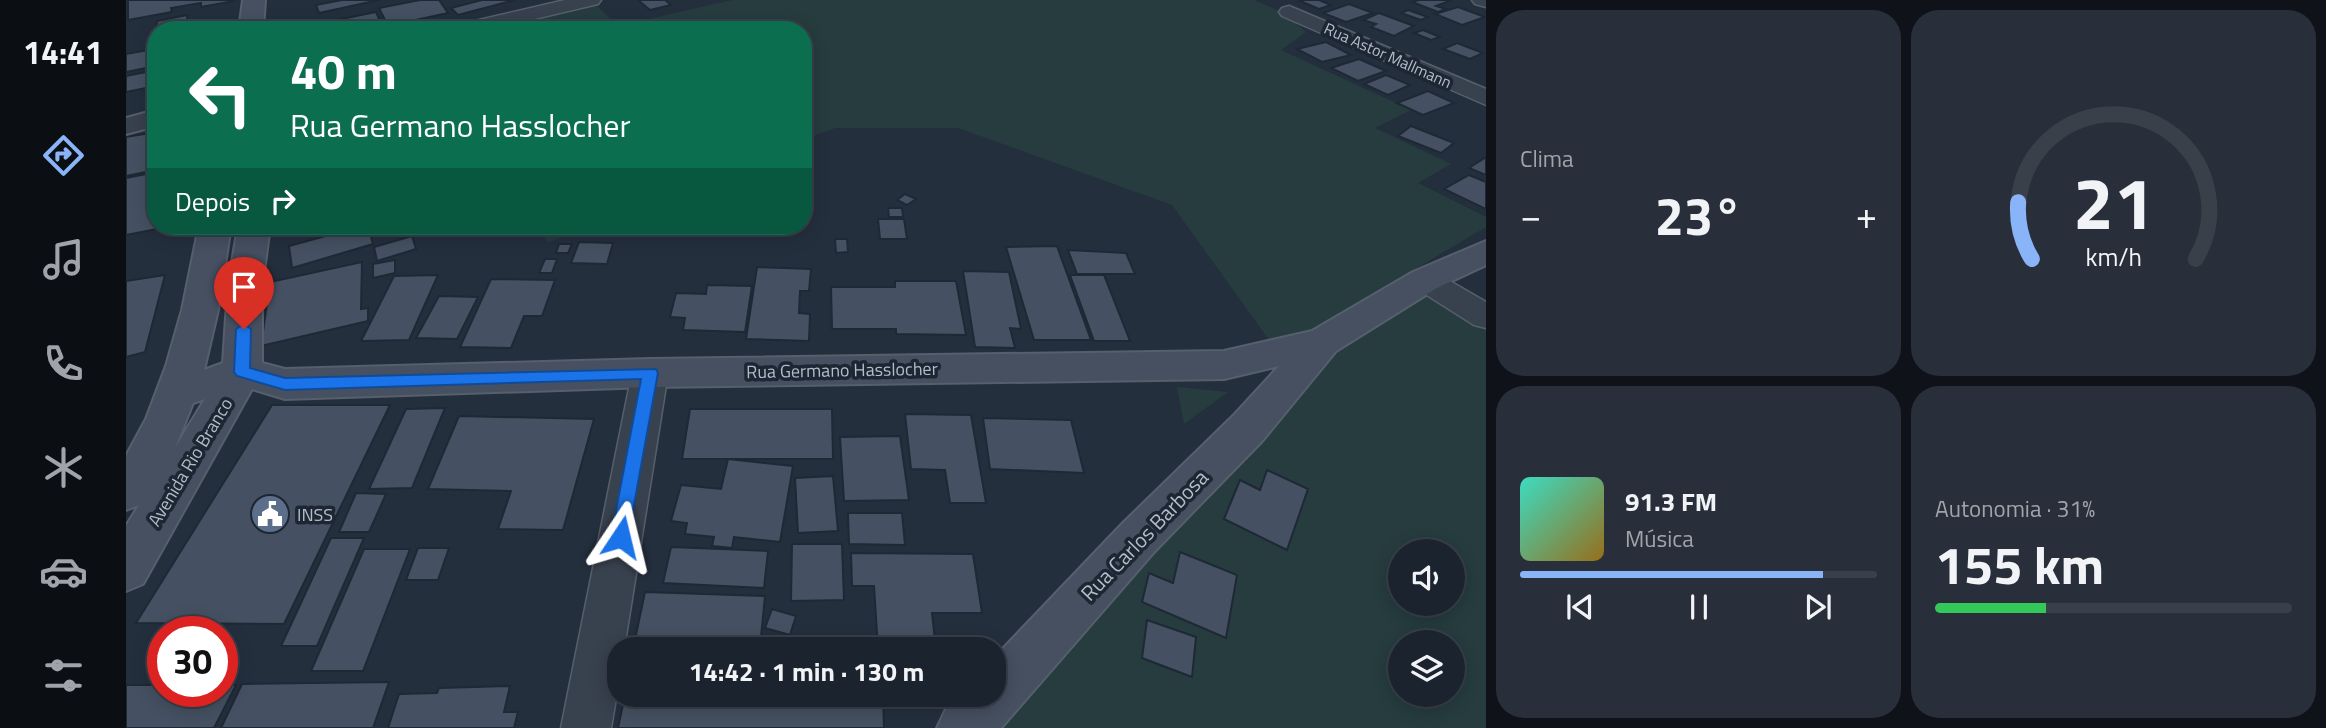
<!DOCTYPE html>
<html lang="pt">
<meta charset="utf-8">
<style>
:root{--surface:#1b232e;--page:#282f3a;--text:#f1f3f6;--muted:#a0a4aa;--line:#39404a;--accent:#8ab4f8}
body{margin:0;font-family:"Titillium Web",sans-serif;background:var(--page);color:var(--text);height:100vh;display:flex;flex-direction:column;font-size:26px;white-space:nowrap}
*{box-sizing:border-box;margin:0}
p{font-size:23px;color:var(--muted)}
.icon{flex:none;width:38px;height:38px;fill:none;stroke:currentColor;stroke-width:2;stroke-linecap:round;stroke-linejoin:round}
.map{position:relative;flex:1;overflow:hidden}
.drawer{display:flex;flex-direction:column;gap:10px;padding:10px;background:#0f1319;width:840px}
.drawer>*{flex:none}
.top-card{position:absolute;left:21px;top:21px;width:665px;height:214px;border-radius:28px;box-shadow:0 4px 18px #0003,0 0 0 2px var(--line);background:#0b6e4f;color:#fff;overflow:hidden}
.fabs{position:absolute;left:1262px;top:539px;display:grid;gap:14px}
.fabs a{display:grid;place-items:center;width:77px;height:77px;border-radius:50%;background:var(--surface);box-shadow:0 4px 18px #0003,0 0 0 2px var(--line);font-size:35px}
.speed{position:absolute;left:21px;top:616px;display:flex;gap:14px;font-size:35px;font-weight:700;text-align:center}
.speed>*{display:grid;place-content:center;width:91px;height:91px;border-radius:50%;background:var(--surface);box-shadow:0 4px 18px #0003,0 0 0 2px var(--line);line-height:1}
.speed .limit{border:10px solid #d22;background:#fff;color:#111}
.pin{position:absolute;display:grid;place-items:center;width:60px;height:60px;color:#fff;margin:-72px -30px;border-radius:50% 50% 50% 0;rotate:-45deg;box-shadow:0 0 7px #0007}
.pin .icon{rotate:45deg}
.me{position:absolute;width:77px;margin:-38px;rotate:10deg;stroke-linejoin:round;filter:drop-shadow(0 0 5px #0008)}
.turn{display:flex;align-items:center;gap:24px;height:147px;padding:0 28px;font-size:32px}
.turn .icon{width:91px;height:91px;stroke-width:2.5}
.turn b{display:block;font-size:49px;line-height:60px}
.then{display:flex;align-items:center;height:66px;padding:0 28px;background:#0003;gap:14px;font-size:26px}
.big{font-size:52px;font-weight:700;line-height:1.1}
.drawer .card{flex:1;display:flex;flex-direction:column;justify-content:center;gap:10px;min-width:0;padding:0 24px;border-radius:28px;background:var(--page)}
.drawer .dial{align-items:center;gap:0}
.dial svg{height:182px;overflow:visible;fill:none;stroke:var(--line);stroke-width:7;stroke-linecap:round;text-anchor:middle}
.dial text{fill:var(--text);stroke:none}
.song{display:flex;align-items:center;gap:21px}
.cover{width:84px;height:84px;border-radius:10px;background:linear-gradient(135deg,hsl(170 70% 55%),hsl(40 70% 35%))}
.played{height:7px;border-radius:4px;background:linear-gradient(90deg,var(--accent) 85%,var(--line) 85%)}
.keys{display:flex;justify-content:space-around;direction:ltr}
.heat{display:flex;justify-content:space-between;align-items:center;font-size:38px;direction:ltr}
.charge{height:10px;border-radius:5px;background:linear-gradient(90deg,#34c759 31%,var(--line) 0)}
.drawer .tiles{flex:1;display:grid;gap:10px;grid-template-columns:repeat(2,1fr)}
.trip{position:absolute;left:481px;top:637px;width:399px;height:70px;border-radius:28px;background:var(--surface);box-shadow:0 4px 18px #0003,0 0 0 2px var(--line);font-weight:700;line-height:70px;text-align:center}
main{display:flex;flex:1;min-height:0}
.dock{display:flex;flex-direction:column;width:126px;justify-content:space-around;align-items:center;background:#0b0e12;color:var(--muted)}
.dock .icon{width:49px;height:49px}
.dock .current{color:var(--accent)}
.dock b{font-size:32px;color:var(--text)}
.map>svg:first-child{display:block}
</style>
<main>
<nav class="dock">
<b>14:41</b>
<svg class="icon current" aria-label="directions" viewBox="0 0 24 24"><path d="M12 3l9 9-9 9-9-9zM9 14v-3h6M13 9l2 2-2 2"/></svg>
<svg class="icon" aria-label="music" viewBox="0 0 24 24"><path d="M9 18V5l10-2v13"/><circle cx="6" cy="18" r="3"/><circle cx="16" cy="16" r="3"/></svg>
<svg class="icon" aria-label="phone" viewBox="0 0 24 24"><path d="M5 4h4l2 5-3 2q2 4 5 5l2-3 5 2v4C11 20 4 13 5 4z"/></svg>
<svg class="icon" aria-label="climate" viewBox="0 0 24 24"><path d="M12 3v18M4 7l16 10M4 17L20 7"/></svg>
<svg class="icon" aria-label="car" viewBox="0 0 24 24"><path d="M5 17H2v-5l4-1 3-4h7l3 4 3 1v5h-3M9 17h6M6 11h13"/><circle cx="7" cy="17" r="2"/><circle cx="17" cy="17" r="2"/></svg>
<svg class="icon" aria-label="filters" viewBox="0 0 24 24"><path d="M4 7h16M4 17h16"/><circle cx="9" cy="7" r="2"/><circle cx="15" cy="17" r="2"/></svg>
</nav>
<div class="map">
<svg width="1360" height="728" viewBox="0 0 1360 728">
<rect width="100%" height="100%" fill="#242f3e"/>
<g fill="#263c3f" fill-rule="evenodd">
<path d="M606,0H1128L1158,13L1180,32L1155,50L1285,110L1249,128L1325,164L1292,183L1360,217V227L1151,351L1046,205L832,128H709L677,140V30H355L469,4L492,26Z"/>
<path d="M413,226H464L421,243Z"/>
<path d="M1302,289L1360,325V728H845L1202,351ZM1274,551H1326V604H1274ZM1274,642H1326V695H1274Z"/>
<path d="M1051,387L1102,392L1058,424Z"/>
</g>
<g fill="#455162" stroke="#1f2835" stroke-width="2">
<path d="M2,0H108V1L75,7V3L45,8L46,12L2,20Z"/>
<path d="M216,0H253L193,13L190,5Z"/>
<path d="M294,0H313L322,13L262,26L253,8Z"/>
<path d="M356,0H389L332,15L325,8Z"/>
<path d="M512,0H539L545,5L524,10Z"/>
<path d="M1172,0H1193L1205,5L1193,9Z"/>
<path d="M1293,0H1326L1310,6L1320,9L1312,12L1286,2Z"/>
<path d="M1223,4L1247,13L1220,22L1197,13Z"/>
<path d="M1332,7L1359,17L1336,25L1309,14Z"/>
<path d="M1282,10L1302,17L1295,20L1275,13Z"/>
<path d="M250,12L257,28L267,26L268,30L171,28Z"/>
<path d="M1253,13L1288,26L1268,36L1245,27L1250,24L1237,20Z"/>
<path d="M61,15L62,28L30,30L31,21Z"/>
<path d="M1297,30L1314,37L1305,40L1288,33Z"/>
<path d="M1200,42L1225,55L1196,62L1171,49Z"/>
<path d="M1331,43L1357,53L1344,59L1317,49Z"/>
<path d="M22,50H30V66L0,72V54Z"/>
<path d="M1233,59L1260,71L1232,81L1205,68Z"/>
<path d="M30,70V86L0,92V76Z"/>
<path d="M1260,75L1284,85L1262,95L1238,84Z"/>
<path d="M1302,91L1328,103L1297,115L1271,103Z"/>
<path d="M1285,126L1328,143L1315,153L1272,136Z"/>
<path d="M30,132V170L0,176V137Z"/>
<path d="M1360,157V175L1343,168Z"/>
<path d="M30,172L31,229L0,235V178Z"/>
<path d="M1343,175L1360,182V209L1318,189Z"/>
<path d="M779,194L790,199L781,205L771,200Z"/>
<path d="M762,208H776L777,217H763Z"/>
<path d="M752,219H778L781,239H754Z"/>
<path d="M168,226H197L169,234Z"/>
<path d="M236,226H242L247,244L166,268L163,246Z"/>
<path d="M286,236L290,249L251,261L248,247Z"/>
<path d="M709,239H721L722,252L710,253Z"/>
<path d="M453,242L487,243L481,264L445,263Z"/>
<path d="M433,244H446L442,253H430Z"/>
<path d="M931,246L965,340H908L880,247Z"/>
<path d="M942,250L1000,253L1009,274H951Z"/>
<path d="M419,259H431L426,273H413Z"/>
<path d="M269,260V273L247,278V264Z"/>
<path d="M236,262L235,309L242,308V321L135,346L144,282Z"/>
<path d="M631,267L685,269L683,291H674L673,313L684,314L683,341L620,339Z"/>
<path d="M837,271L883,272L895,329L884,328L889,348L849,347Z"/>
<path d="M39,275L19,352L0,357V281Z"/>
<path d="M312,275L283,340L235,341L268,276Z"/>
<path d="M944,275H978L1004,341H968Z"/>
<path d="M365,279L429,280L416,316H398L385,348L334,347Z"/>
<path d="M769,281H830L840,335L770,334V329H706L705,287H769Z"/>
<path d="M581,285L626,286L619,332L557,330L559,318L544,317L550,293L580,294Z"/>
<path d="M313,296L352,297L331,339L290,338Z"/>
<path d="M146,405H264L158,624L10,623Z"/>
<path d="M319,408L286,488L243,489L280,409Z"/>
<path d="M564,409H706L707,459H556Z"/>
<path d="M779,414L845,415L860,503H824L819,470L785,469Z"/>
<path d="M333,416L468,419L437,530L372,529L385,491L302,489Z"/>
<path d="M857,418L945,420L958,473L864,469Z"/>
<path d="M774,436L783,500L718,501L714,437Z"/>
<path d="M602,459L667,466L654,542L608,537L606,548L586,546L588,537L559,534L561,523L545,521L555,485L595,489Z"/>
<path d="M1141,470L1182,489L1161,550L1098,519L1114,480L1134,490Z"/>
<path d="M707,476L712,531L672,533L669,478Z"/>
<path d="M230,493L260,494L243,532H213Z"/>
<path d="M722,513H776L779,545L723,544Z"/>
<path d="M205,538H238L191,646H155Z"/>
<path d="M666,544H716L718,600L665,601Z"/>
<path d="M545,547L642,551L638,588L537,583Z"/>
<path d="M292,548H323L312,580H280Z"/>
<path d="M238,549H284L237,671H185Z"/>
<path d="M1054,552L1111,575L1100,638L1016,602L1023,573L1047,583Z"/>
<path d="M725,553L847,554L856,613H806L810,649H752L748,586H726Z"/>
<path d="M519,592L639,596L635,637L677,638L676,649H507Z"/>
<path d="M646,609L670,616L664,635L639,628Z"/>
<path d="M1021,620L1070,637L1066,677L1016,658Z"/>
<path d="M263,682L247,728H95L116,684Z"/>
<path d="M0,685H37V691H96V685H110L88,728H0Z"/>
<path d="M384,686L378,712H392L388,728H262L273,694L311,693L313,688Z"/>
<path d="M499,695H757L758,728H492Z"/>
</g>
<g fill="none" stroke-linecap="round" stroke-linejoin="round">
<defs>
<g id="minor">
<path d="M439,0H475L472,4L362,30H324L327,26Z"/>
<path d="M1346,0H1360V7L1349,4Z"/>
<path d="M1163,6L1360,89V105L1156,16L1153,12L1156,8Z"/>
<path d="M1299,270L1310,273L1360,302V328L1348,325L1288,287L1283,280L1288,273Z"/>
<path d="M524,360L537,364L542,373L498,649H494V675L485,728H435L506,373L511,364Z"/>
</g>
<path id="tertiary" d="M30,110V126L0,134V118Z"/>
<g id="secondary">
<path d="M117,0H139L137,30H113Z"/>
<path d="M73,226H105L92,310L78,370L97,363L102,287L112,226H144L136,287V363L159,369L524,359L1098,351L1186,331L1287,272L1360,241V265L1311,288L1210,351L1137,440L1029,551L875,728H811L820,709L833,695H868V658L997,523L1107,416L1153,366L1098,379L524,387L159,399L126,389L17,584L0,591V526L13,505L0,510V456L20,419L40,366L56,310ZM79,399L49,448L67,403Z"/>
</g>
</defs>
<use href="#minor" stroke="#565f6c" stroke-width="3"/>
<use href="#tertiary" stroke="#565f6c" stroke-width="4"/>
<use href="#secondary" stroke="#565f6c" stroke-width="4"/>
<use href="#minor" fill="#38414e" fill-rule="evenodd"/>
<use href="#tertiary" fill="#38414e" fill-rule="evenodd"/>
<use href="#secondary" fill="#465061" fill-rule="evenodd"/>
</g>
<path fill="#1a73e8" stroke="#114b97" stroke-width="2" d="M118,324L125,329L124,368L159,378L530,369L532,373L501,543L495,545L488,543L485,537L515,379L159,390L111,376L108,372L110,329Z"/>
<defs>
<symbol id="civic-disc" viewBox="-11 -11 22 22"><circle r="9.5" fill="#5c6f8a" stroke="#1d2633"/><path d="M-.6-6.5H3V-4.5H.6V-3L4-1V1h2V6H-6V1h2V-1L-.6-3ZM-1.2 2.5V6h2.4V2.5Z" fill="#fff"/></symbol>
</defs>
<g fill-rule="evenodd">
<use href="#civic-disc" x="122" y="492" width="44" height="44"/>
</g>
<g text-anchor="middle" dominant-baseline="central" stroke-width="7" stroke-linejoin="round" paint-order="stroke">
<g font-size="16" fill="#b4bcc9" stroke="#1d2633">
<text transform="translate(1262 55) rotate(24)">Rua Astor Mallmann</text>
</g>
<g font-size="18" fill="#b4bcc9" stroke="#1d2633">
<text transform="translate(716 370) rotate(-1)">Rua Germano Hasslocher</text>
<text transform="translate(64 462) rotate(-59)">Avenida Rio Branco</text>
</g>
<g font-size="18" fill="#b4bcc9" stroke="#1d2633" text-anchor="start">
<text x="171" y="514">INSS</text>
</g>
<g font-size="21" fill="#b4bcc9" stroke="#1d2633">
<text transform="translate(1018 535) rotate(-46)">Rua Carlos Barbosa</text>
</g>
</g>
</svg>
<div class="fabs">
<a><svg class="icon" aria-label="sound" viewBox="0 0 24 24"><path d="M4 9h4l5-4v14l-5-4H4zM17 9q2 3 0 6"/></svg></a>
<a><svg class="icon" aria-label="layers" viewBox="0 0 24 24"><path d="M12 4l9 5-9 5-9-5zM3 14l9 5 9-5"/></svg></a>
</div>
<div class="speed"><div class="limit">30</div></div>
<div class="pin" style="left:118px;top:329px;background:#d93025"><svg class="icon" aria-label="arrive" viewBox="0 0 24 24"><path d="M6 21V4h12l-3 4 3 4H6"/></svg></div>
<svg class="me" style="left:495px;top:537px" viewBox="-20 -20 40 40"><path d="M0-17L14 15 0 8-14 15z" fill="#1a73e8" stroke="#fff" stroke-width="4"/></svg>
<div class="trip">14:42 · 1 min · 130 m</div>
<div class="top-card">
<div class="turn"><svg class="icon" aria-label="left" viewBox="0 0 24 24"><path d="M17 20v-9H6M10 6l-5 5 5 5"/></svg><div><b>40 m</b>Rua Germano Hasslocher</div></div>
<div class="then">Depois<svg class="icon" aria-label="right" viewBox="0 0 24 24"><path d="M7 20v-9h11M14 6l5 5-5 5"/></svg></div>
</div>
</div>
<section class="drawer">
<div class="tiles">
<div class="card"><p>Clima</p>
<div class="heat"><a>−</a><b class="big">23°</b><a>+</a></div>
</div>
<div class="card dial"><svg viewBox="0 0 100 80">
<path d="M14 69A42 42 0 1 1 86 69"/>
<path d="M14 69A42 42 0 0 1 8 44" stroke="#8ab4f8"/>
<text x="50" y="56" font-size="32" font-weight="700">21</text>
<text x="50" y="72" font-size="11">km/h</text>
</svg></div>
<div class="card">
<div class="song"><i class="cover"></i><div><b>91.3 FM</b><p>Música</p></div></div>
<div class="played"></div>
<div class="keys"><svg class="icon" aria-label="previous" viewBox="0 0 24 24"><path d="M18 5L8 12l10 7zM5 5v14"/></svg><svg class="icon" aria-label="pause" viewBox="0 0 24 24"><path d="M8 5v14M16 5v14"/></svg><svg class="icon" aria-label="next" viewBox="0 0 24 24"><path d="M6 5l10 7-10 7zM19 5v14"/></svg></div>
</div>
<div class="card"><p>Autonomia · 31%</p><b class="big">155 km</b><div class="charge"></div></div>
</div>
</section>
</main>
